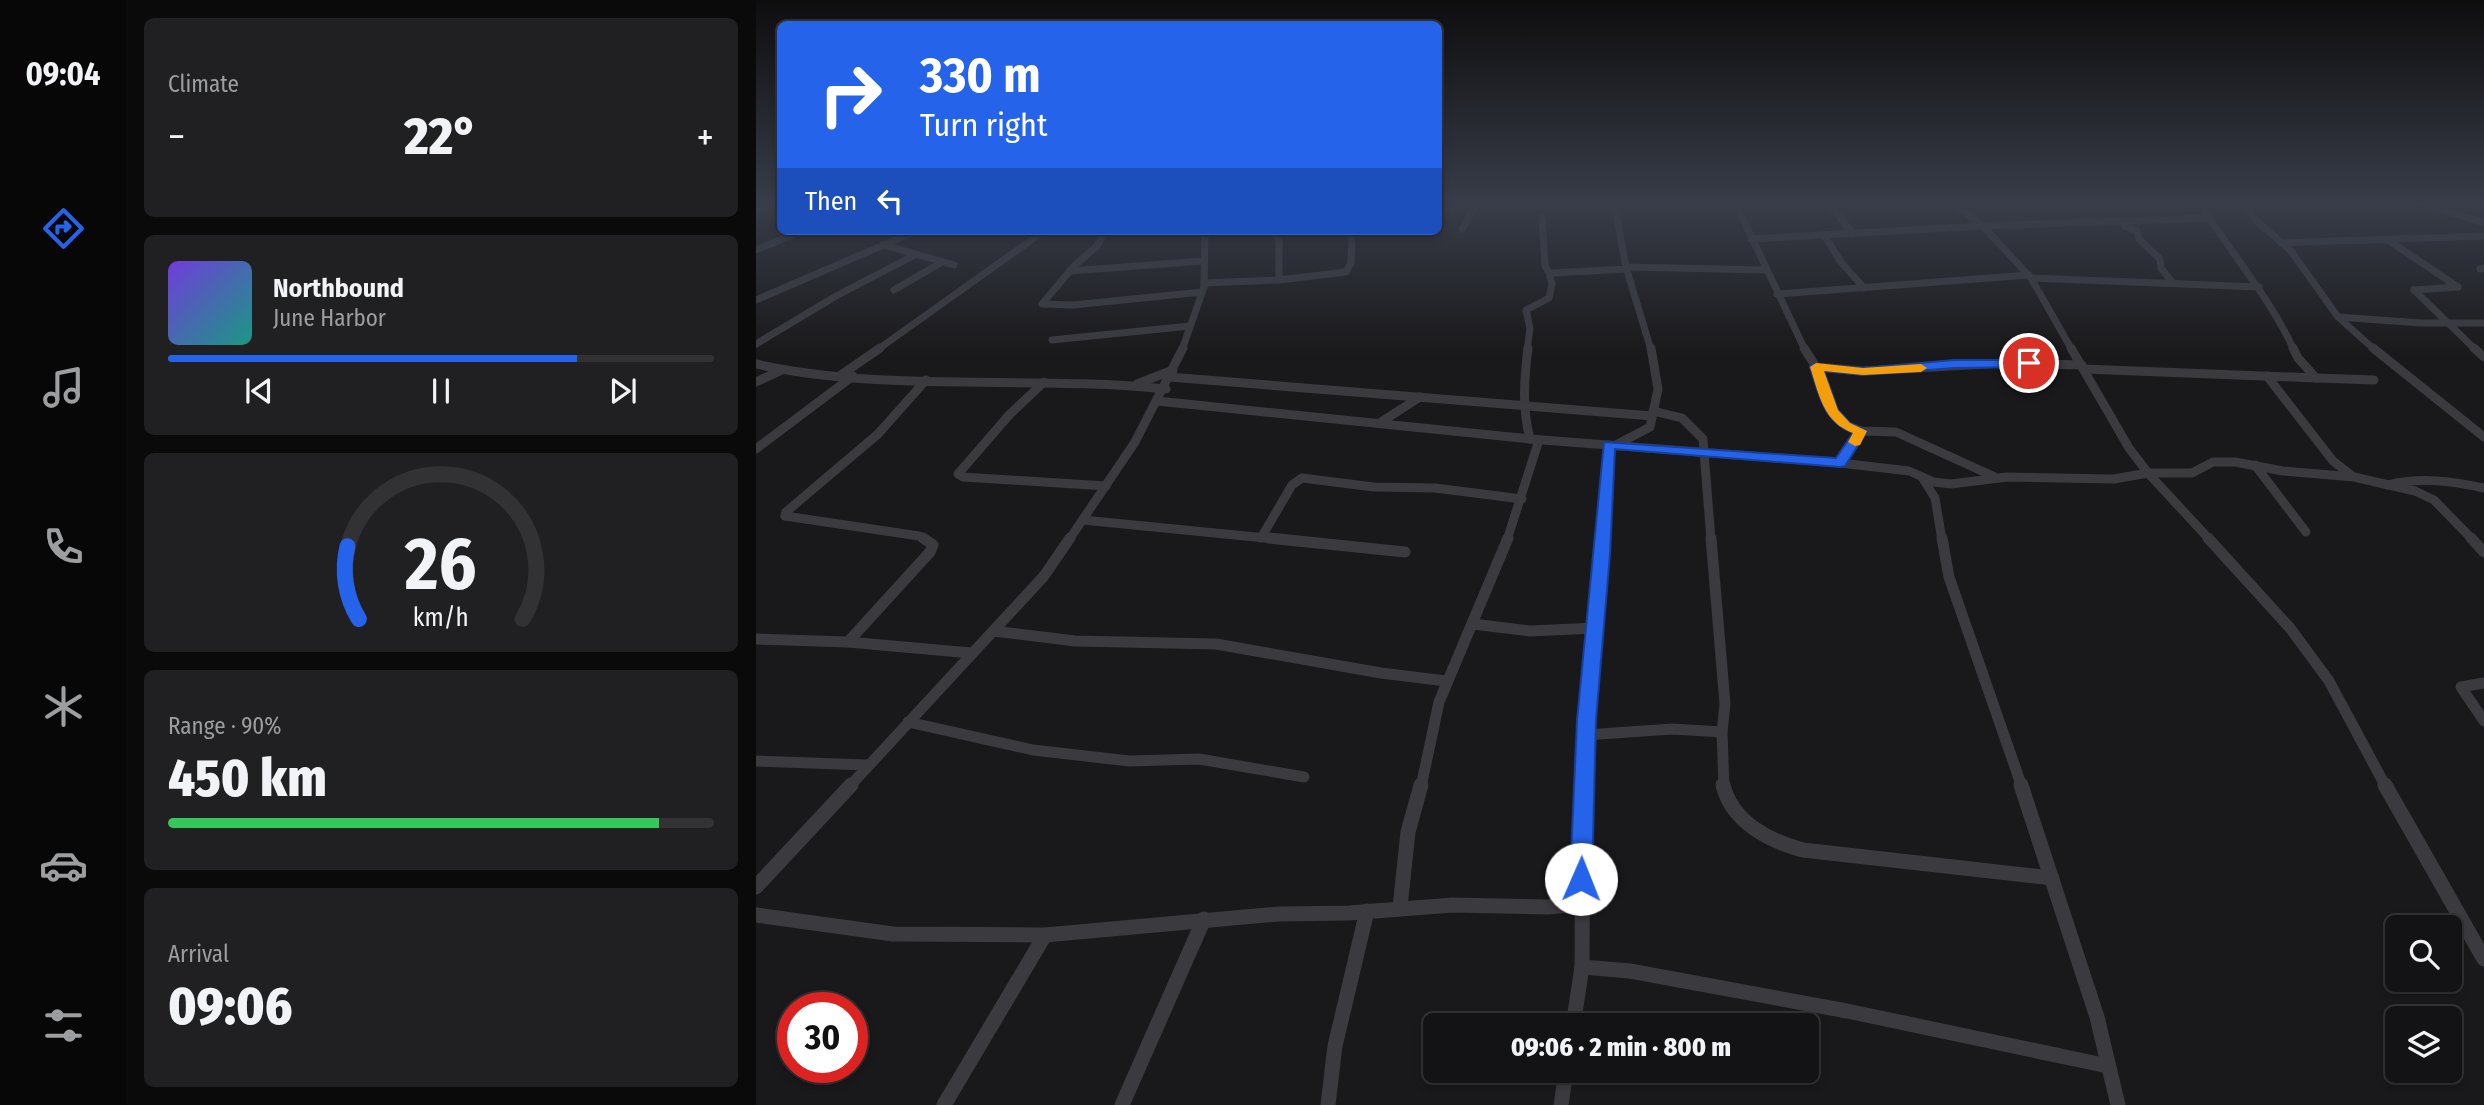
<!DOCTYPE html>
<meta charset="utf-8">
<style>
:root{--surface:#131214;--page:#202022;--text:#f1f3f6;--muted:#9d9ea0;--line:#323234;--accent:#2563eb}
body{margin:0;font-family:"Fira Sans Condensed",sans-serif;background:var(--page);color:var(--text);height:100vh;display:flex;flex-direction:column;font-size:26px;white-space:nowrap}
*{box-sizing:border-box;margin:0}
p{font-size:23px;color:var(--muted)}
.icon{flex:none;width:38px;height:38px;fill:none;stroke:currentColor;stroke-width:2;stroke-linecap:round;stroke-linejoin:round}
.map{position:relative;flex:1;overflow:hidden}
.panel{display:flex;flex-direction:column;gap:18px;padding:18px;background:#0a0a0b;width:630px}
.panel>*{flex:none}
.banner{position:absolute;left:21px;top:21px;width:665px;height:214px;border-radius:10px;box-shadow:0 4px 10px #0003,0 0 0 2px var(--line);background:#2563eb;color:#fff;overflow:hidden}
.controls{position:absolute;left:1629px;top:915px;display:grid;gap:14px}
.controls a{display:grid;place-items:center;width:77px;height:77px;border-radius:10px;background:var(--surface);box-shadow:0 4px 10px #0003,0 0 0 2px var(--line);font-size:35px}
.speed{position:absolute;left:21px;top:992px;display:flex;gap:14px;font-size:35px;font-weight:700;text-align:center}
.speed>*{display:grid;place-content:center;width:91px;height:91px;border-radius:50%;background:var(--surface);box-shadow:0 4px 10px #0003,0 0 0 2px var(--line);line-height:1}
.speed .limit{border:10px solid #d22;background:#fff;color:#111}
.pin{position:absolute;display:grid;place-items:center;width:60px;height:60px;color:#fff;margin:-30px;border:4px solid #fff;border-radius:50%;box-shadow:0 2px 7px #0007}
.me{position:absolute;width:77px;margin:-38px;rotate:1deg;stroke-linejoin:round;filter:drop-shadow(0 0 5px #0008)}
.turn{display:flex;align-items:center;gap:24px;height:147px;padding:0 28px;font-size:32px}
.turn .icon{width:91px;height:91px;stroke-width:2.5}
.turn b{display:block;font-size:49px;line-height:60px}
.then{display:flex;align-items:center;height:66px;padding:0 28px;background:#0003;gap:14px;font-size:26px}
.big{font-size:52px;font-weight:800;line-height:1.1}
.panel .card{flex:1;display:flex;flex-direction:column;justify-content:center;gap:10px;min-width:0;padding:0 24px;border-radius:10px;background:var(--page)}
.panel .dial{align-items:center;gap:0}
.dial svg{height:182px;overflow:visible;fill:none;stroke:var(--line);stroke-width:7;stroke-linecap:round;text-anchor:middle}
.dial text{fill:var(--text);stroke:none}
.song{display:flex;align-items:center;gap:21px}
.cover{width:84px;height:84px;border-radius:10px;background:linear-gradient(135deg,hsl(260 70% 55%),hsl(170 70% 35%))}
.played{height:7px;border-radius:4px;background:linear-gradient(90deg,var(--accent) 75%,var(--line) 75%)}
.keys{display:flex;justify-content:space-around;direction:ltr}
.heat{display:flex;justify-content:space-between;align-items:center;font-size:38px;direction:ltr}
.charge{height:10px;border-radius:5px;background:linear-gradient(90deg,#34c759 90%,var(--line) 0)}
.trip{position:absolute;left:667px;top:1013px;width:396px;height:70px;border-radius:10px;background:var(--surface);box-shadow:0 4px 10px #0003,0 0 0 2px var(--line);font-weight:800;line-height:70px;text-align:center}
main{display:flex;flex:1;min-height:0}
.menu{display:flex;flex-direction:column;width:126px;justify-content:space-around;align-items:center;background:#080708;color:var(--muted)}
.menu .icon{width:49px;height:49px}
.menu .on{color:var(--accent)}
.menu b{font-size:32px;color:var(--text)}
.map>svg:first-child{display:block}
</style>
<main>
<nav class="menu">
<b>09:04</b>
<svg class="icon on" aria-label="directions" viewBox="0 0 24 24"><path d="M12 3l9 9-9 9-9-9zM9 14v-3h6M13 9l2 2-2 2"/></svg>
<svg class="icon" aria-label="music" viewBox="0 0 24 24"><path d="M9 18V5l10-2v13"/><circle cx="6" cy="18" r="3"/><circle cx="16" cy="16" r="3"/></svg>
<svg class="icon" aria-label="phone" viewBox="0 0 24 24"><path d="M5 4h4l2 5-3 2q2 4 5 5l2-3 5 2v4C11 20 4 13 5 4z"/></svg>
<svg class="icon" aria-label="climate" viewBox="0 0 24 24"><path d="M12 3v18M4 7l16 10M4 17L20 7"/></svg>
<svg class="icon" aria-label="car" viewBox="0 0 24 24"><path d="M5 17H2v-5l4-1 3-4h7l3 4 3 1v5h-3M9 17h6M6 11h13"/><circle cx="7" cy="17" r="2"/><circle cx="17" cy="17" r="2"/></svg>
<svg class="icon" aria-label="filters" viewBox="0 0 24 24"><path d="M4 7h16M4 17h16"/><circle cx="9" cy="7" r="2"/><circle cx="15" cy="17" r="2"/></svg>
</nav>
<section class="panel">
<div class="card"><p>Climate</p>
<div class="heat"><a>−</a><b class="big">22°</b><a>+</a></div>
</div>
<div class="card">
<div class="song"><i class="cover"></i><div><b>Northbound</b><p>June Harbor</p></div></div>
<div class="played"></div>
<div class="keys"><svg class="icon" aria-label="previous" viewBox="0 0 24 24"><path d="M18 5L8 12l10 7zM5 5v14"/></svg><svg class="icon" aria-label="pause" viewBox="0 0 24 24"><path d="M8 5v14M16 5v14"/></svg><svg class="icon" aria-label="next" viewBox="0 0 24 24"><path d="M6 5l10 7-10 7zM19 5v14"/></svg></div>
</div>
<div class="card dial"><svg viewBox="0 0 100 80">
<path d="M14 69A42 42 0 1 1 86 69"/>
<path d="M14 69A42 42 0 0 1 9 37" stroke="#2563eb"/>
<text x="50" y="56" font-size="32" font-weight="700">26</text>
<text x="50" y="72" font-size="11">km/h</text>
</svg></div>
<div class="card"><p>Range · 90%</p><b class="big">450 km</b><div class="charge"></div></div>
<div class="card"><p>Arrival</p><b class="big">09:06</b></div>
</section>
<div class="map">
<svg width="1728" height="1105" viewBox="0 0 1728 1105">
<rect width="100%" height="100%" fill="#19181a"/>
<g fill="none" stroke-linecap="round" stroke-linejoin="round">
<g stroke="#3a3a3f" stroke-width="7">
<path d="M858,202L870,267L895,350"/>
<path d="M979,202L1049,350"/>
<path d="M1072,202L1097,234"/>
<path d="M1196,202L1227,226L1275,278L1316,350"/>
<path d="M1443,202C1474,252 1513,296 1538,350"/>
<path d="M1487,202L1502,222L1535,251L1582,317L1619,350"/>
<path d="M1661,202L1728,223"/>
<path d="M0,212L24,205"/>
<path d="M786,218L789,266L794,274"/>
<path d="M1369,226L1381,231L1383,239L1404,259L1405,268L1416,282"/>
<path d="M706,229L721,202"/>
<path d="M349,231L341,246L318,266L286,304L317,305L446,292"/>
<path d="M516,231L523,239V280"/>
<path d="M1068,235L1085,262L1108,288"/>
<path d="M995,239L1227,226L1453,218"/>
<path d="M1632,240L1702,287"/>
<path d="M1526,243L1728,236"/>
<path d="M128,245L198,265"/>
<path d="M0,250L46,231"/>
<path d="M870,267L1009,270"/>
<path d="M1724,269L1728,268"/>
<path d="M314,271L448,261"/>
<path d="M1275,278L1503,287"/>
<path d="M448,283L523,280L590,272L595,263L596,236"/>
<path d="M138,290L186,262"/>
<path d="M1658,290L1720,350"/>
<path d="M1658,290L1702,287"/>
<path d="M1021,294L1273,275"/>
<path d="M0,300L160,231"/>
<path d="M1582,317L1665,323H1728"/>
<path d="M296,340L434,326"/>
<path d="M0,344L80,296L157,256"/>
<path d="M121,350L288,231"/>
<path d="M426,350L448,287L449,231"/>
<path d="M771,350L774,328L770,310L793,298L796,284L794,276L797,273L871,269"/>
</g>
<g stroke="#3a3a3f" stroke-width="9">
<path d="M772,348C768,380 766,408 774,439"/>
<path d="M1048,348L1060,367L1107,371L1247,363L1326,365"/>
<path d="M1617,348L1728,437"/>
<path d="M1718,348L1728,357"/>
<path d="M0,364C129,393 277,375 410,389"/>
<path d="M1060,367L1076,412L1089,425L1105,431L1140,432L1239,477"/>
<path d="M1328,369L1560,378L1542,358L1537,348"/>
<path d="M85,375L124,348"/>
<path d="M1511,376L1577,461L1595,475"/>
<path d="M413,377L896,416"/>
<path d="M1560,378L1618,380"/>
<path d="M0,382L26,370"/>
<path d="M288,382L254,414L202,474L207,477L350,486"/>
<path d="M381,384L417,370"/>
<path d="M401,401L774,439L1084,463L1153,471L1178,482L1195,484L1251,477L1358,479L1392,473L1373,448L1315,348"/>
<path d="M897,411L926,418L947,439L955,540"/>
<path d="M625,422L664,397"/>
<path d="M860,445L894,427L902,389L895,348"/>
<path d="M0,449L97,376"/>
<path d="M1084,463L1105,431"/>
<path d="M1499,465L1550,532"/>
<path d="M1392,473L1454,540"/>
<path d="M1392,473H1436L1457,462H1479L1527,471L1598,477L1659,491L1678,500L1717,540"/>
<path d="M1166,477L1179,498L1186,540"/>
<path d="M1631,485C1664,477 1695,481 1728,488"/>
<path d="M29,516L163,536L170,540"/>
<path d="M29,516L30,512L122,434L170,380"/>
<path d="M327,520L530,540"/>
<path d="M505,538L536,485L546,478L618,487L679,488L766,499"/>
<path d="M313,540L379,442L427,348"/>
<path d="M751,540L783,440"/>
<path d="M845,540L852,445"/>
</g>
<g stroke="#3a3a3f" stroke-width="11">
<path d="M513,538L649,552"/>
<path d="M955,538L969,704L966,732"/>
<path d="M1186,538L1193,577L1266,787"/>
<path d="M1452,538L1534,628L1573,681L1630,787"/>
<path d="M1715,538L1728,552"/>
<path d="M717,624L774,631L840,628"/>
<path d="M237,631L319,641L460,644L625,673L690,681"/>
<path d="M0,639L92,642L215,653"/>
<path d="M92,642L174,552L177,545L167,538"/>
<path d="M1728,683L1705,687L1728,721"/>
<path d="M152,722L277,750L373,761L443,759L548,777"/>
<path d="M830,735L916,729L966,732L968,787"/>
<path d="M0,761L111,765"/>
<path d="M93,787L288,576L314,538"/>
<path d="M665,787L683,702L752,538"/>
<path d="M827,787L845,538"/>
</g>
<g stroke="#3a3a3f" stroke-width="15">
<path d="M827,785L826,967L874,971L1091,1011L1352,1066"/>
<path d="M967,785C976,822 1013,841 1047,850L1296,878"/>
<path d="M1265,785L1341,1017L1362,1105"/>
<path d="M1629,785L1728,959"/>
<path d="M0,887L95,785"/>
<path d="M644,907L652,832L665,785"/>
<path d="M0,915L137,934L289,935L522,914L593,913L697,905L792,907L825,904"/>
<path d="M817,1026L826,967"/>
<path d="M188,1105L289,935"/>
<path d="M366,1105L448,919"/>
<path d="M572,1105L579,1046L611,911"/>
<path d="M805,1105L810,1071"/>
</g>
</g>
<linearGradient id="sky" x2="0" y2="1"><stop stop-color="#0e0d0e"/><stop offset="0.57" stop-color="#383d49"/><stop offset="1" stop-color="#383d49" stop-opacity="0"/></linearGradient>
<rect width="1728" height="357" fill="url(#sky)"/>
<path fill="#2563eb" stroke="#184099" stroke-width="2" d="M1198,360H1273L1280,363L1273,367L1198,368L1107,375L1068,371L1082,410L1094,423L1111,431L1089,466L1084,467L859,449L854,554L840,720L836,879L833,886L825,889L817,886L814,879L821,720L848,442L1080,458L1097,433C1067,422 1063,394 1054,367L1056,364L1107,368Z"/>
<path fill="#f59e0b" d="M1060,363L1107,368L1165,364L1171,368L1165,372L1107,375L1068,371L1082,410L1094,423L1111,431L1104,445L1099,446L1092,442L1097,433C1067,422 1063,394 1054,367Z"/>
</svg>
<div class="controls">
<a><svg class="icon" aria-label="search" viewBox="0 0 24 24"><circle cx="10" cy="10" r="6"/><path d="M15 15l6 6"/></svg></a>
<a><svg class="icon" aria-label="layers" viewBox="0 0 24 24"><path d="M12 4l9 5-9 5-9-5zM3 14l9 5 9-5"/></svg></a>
</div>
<div class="speed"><div class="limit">30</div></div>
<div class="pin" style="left:1273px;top:363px;background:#d93025"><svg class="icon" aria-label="arrive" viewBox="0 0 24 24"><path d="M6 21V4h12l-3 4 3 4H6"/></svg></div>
<svg class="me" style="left:825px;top:879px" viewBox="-20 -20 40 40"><circle r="19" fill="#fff"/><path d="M0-13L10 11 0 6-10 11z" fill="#2563eb"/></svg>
<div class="trip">09:06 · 2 min · 800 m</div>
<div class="banner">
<div class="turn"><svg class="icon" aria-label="right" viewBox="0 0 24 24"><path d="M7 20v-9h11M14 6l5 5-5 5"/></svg><div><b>330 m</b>Turn right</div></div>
<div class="then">Then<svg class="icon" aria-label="left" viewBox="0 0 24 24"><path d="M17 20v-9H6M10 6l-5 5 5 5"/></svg></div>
</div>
</div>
</main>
